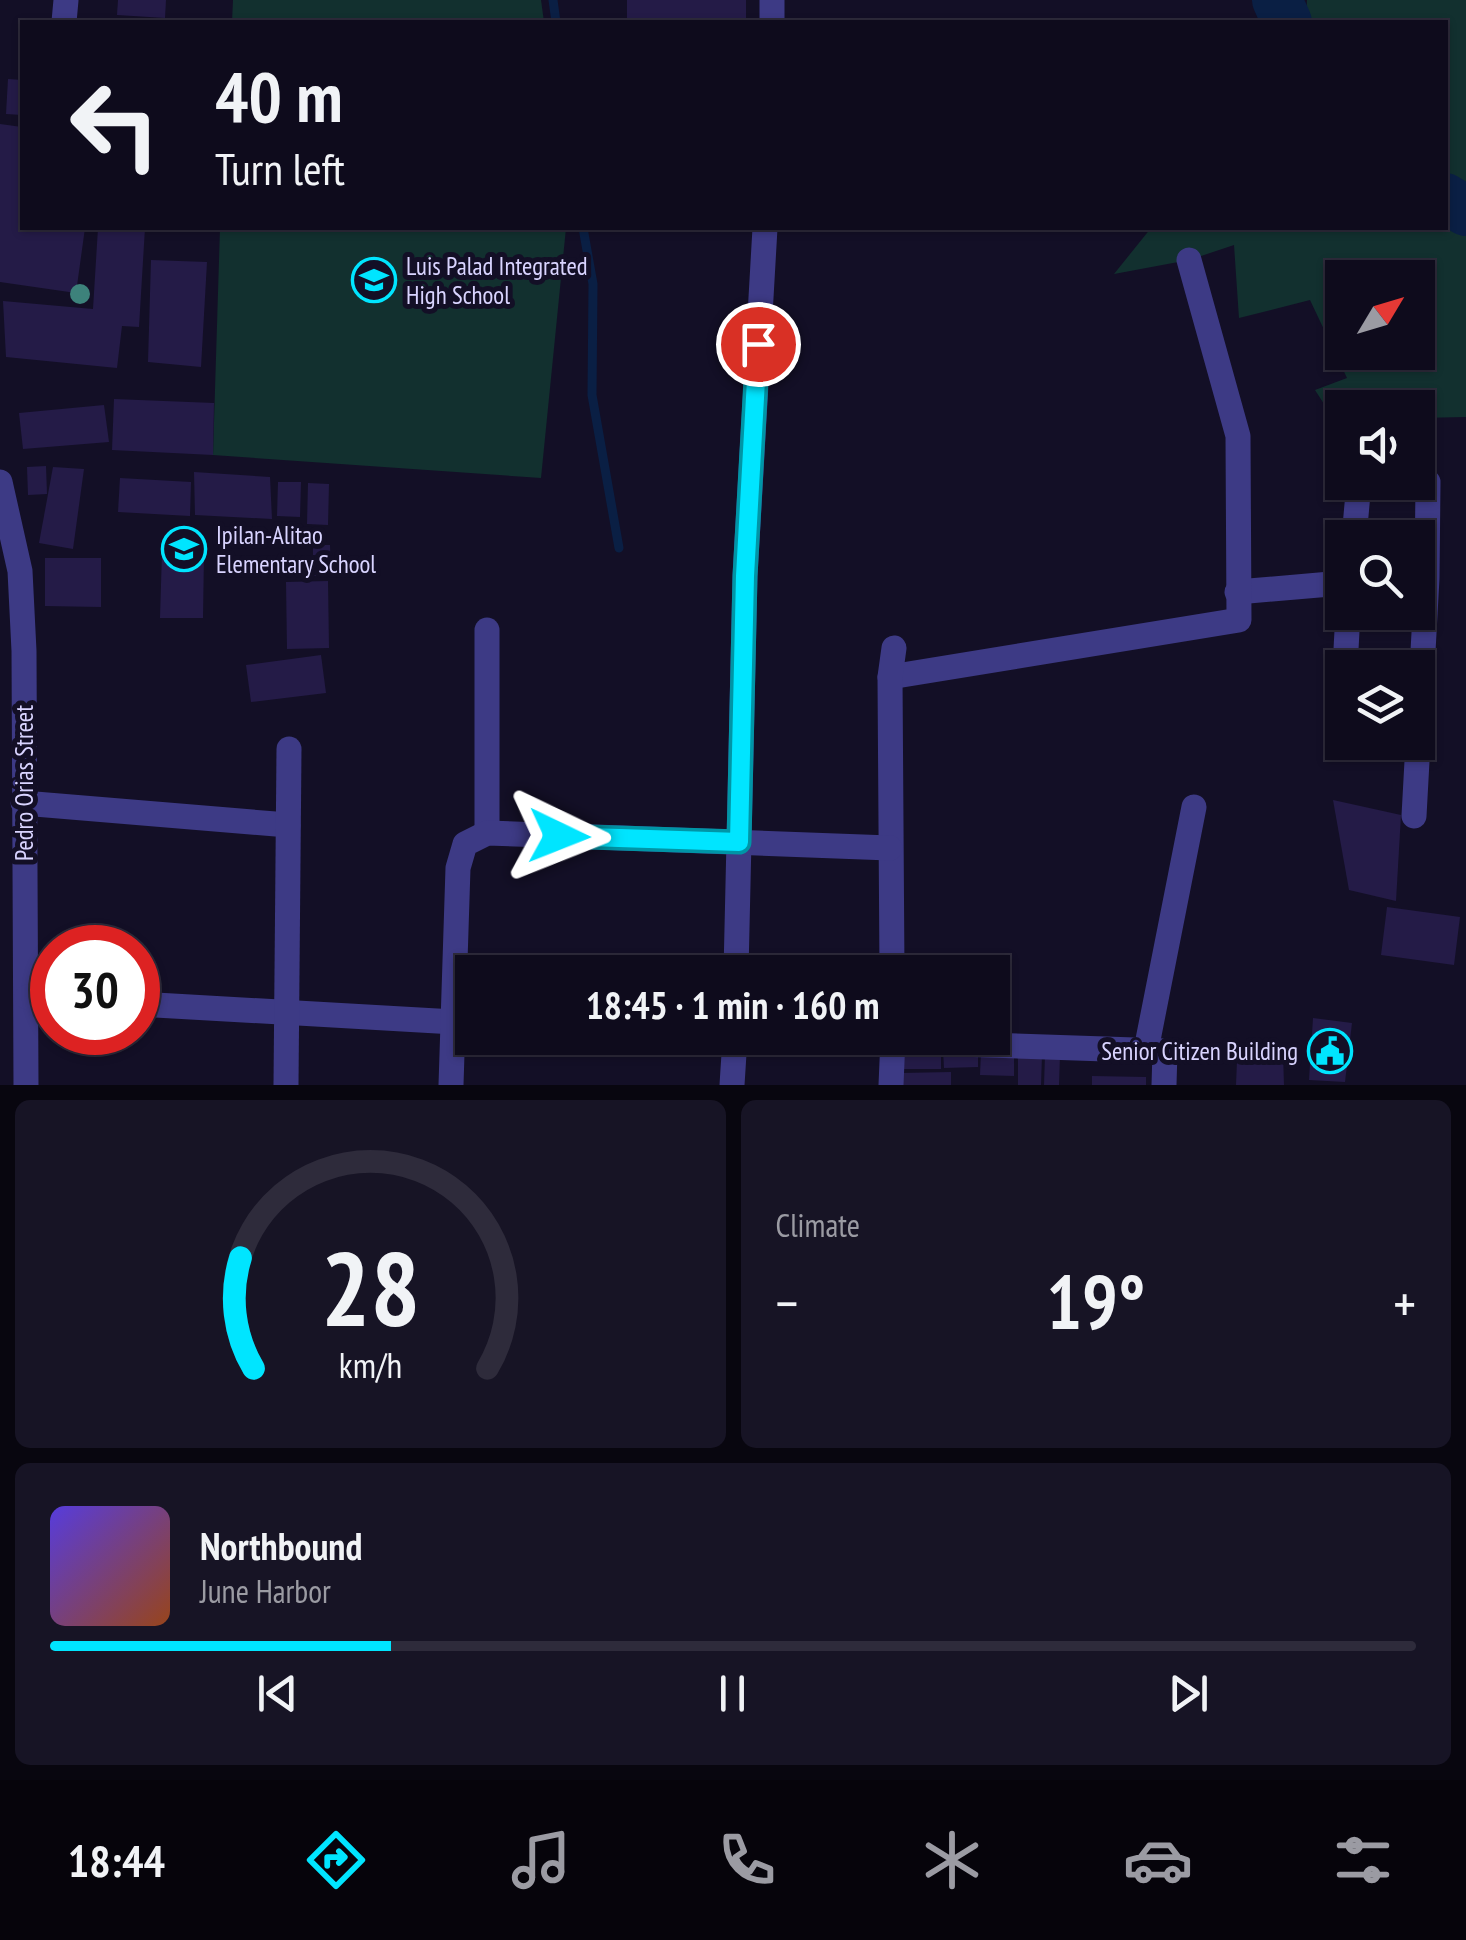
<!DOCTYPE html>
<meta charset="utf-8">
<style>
:root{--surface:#0e0b1c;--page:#171425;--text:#f1f3f6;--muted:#9b9ba3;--line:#2e2b3b;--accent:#00e5ff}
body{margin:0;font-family:"PT Sans Narrow",sans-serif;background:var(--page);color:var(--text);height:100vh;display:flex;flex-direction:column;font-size:38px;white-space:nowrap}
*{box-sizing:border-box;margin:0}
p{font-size:32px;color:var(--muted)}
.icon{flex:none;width:55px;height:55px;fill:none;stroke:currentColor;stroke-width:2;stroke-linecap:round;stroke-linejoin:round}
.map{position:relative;height:1085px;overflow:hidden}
.drawer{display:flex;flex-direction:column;gap:15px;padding:15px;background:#08060f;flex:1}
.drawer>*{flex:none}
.banner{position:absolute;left:20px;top:20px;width:1428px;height:210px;border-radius:0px;box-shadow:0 2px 8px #0004,0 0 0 2px var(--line);background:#0e0b1c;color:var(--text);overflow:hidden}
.needle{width:65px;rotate:52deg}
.fabs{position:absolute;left:1325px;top:260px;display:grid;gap:20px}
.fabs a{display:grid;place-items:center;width:110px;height:110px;border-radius:0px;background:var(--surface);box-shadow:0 2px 8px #0004,0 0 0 2px var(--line);font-size:50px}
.speed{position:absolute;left:30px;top:925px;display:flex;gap:20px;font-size:50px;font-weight:700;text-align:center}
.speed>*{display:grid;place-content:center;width:130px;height:130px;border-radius:50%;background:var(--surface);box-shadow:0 2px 8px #0004,0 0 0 2px var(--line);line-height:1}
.speed .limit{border:15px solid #d22;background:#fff;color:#111}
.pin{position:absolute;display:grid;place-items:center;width:85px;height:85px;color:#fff;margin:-42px;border:5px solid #fff;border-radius:50%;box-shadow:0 2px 10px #0007}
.me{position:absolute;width:110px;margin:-55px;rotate:92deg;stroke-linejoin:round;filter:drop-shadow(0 0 8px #0008)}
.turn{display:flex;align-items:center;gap:35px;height:210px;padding:0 30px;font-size:45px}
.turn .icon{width:130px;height:130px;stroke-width:2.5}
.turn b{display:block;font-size:70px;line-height:85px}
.big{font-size:75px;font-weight:700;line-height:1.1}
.drawer .tile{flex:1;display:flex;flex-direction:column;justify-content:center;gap:15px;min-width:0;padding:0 35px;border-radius:15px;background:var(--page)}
.drawer .dial{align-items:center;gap:0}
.dial svg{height:260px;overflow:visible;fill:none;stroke:var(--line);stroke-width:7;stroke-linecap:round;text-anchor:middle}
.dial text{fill:var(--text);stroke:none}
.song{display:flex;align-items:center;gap:30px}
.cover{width:120px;height:120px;border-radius:15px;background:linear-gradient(135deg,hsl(250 70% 55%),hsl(20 70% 35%))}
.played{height:10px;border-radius:5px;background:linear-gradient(90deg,var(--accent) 25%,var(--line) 25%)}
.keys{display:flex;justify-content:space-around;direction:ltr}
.heat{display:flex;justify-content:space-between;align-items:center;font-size:55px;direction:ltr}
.drawer .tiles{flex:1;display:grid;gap:15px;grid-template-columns:1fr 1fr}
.tile:last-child{grid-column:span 2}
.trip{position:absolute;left:455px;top:955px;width:555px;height:100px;border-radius:0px;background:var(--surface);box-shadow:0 2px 8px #0004,0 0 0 2px var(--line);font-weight:700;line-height:100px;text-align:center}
.tab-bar{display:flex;height:160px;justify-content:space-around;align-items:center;background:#06040b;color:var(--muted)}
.tab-bar .icon{width:70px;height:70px}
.tab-bar .on{color:var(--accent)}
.tab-bar b{font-size:45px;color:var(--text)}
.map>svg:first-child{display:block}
</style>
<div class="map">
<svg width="1466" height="1085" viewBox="0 0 1466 1085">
<rect width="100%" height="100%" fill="#130f26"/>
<g fill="#12302f" fill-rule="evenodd">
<path d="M233,0H541L544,22H232Z"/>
<path d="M1307,0H1466V417L1418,418V408H1342V421H1335L1315,390L1347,378L1310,300L1239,318L1234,245L1189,260L1114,274L1151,228H1445V22H1306ZM1342,278H1418V352H1342Z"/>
<path d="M220,228H566L541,478L213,455Z"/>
</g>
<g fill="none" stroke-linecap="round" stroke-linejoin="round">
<g stroke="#0a1f44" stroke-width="9">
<path d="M553,0L556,22"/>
<path d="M583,228L593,284L592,395L619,548"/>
</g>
<g stroke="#0a1f44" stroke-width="50">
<path d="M1277,0L1287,22"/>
<path d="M1445,198L1466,211"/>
</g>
</g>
<g fill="#241b47">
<path d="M118,0H166L165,18L117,15Z"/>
<rect x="627" y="0" width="119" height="22"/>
<path d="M8,79L22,80V115L6,114Z"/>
<path d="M0,124L22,127V228H85L76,293L0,282Z"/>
<path d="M98,228H145L139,327L122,326L117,368L6,357L3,301L93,309Z"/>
<path d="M151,260L207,262L201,367L148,362Z"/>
<path d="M114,399L214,403L213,455L112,450Z"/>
<path d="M104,405L109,442L23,449L19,413Z"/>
<path d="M46,466L47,494L28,495L27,467Z"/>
<path d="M53,467L84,469L73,549L39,543Z"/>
<path d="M194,472L270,477L272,519L195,515Z"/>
<path d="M120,478L191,482L190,516L118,512Z"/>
<path d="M278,482H301L300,517L277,516Z"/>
<path d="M308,483L329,484L328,525L307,524Z"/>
<path d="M313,545H330L331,576H313Z"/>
<path d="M162,552L204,553L203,618H160Z"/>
<path d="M45,558H101V607L45,606Z"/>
<path d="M328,581L329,648L287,649L286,582Z"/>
<path d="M321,655L326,693L251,702L246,665Z"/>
<path d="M1333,800L1401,815L1396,901L1349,890Z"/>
<path d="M1387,907L1460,917L1454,965L1381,955Z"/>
<path d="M1313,1018L1352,1023L1345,1082L1309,1080Z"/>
<path d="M941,1047V1069H903V1048Z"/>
<path d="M978,1049V1067L944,1068L943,1050Z"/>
<path d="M981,1052H1014V1076L980,1075Z"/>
<path d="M1018,1054L1042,1055L1041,1085H1018Z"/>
<path d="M1283,1054L1284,1085H1236L1237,1061Z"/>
<path d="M1045,1055H1060L1059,1085H1044Z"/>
<path d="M951,1072V1085H902L901,1073Z"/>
<path d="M1092,1076L1146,1077V1085H1092Z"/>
</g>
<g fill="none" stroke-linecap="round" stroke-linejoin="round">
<g stroke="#3d3a85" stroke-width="25">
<path d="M64,22L66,0"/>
<path d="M772,22V0"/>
<path d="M0,482L20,571L24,651L26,1085"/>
<path d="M1354,538L1359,482"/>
<path d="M1237,592L1342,583"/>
<path d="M1345,668L1348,612"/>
<path d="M890,677L1239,620L1238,436L1189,260"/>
<path d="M23,803L288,825"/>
<path d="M1414,816L1427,578L1428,482"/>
<path d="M487,833V630"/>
<path d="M736,972L745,576L765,228"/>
<path d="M892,972L890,677L894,648"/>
<path d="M27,997L52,999"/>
<path d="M138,1004L472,1023"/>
<path d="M777,1038L1165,1051L1164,1085"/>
<path d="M1146,1050L1194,807"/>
<path d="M286,1085L289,749"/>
<path d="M451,1085L458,868L465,844L487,833L890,848"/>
<path d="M732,1085L735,1038"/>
<path d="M891,1085L893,1038"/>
</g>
</g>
<circle fill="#3d827b" cx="80" cy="294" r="10"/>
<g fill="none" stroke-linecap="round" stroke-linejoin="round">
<defs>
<path id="route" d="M559,836L739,842L745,576L758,344"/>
</defs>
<use href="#route" stroke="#0095a6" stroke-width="25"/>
<use href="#route" stroke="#00e5ff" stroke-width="18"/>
</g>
<defs>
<symbol id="school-ring" viewBox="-11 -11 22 22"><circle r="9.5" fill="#130f26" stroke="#00e5ff" stroke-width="1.5"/><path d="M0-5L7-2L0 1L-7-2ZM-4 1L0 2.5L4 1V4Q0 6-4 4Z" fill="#00e5ff"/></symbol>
<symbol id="civic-ring" viewBox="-11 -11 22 22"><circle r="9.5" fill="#130f26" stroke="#00e5ff" stroke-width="1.5"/><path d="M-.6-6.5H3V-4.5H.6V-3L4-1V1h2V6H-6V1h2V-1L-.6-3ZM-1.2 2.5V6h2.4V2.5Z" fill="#00e5ff"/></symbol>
</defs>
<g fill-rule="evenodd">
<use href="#school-ring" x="349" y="255" width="50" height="50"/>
<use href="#school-ring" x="159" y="524" width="50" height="50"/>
<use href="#civic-ring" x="1305" y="1026" width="50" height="50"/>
</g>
<g text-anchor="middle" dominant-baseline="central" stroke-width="10" stroke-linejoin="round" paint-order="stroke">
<g font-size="25" fill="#d9d4ff" stroke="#130f26" text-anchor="start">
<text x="406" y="266">Luis Palad Integrated<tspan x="406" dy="29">High School</tspan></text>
<text x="216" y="535">Ipilan-Alitao<tspan x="216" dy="29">Elementary School</tspan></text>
<text x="1298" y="1051" text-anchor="end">Senior Citizen Building</text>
</g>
<g font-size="25" fill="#d9d4ff" stroke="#130f26">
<text transform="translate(24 783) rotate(-90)">Pedro Orias Street</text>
</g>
</g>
</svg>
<div class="fabs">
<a><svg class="needle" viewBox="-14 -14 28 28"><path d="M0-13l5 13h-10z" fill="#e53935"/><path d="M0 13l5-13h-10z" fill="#9b9ba3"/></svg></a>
<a><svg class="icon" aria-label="sound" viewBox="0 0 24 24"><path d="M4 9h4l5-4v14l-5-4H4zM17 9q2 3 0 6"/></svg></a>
<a><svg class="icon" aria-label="search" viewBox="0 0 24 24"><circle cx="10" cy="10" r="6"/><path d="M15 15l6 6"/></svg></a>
<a><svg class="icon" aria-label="layers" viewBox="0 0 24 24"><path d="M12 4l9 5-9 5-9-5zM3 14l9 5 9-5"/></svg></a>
</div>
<div class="speed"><div class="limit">30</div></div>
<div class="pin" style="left:758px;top:344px;background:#d93025"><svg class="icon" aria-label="arrive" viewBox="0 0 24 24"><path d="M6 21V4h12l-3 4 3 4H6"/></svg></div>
<svg class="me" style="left:559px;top:836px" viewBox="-20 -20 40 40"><path d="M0-17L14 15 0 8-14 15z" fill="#00e5ff" stroke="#fff" stroke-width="4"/></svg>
<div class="trip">18:45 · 1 min · 160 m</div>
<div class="banner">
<div class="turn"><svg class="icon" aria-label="left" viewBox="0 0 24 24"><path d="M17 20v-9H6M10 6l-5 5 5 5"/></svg><div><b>40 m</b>Turn left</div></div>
</div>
</div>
<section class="drawer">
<div class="tiles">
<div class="tile dial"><svg viewBox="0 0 100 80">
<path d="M14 69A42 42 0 1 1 86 69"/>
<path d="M14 69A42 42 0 0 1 10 35" stroke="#00e5ff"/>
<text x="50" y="56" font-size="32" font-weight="700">28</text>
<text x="50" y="72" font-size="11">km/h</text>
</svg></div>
<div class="tile"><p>Climate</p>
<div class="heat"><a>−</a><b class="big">19°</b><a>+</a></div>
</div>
<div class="tile">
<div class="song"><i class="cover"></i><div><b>Northbound</b><p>June Harbor</p></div></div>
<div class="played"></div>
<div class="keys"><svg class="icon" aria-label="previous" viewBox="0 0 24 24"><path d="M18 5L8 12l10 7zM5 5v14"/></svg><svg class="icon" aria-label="pause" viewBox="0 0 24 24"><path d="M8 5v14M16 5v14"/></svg><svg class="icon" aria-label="next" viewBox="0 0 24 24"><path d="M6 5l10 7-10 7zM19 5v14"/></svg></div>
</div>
</div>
</section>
<nav class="tab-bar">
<b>18:44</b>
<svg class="icon on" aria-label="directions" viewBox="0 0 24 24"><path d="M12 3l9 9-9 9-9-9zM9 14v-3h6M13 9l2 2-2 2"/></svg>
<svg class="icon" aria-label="music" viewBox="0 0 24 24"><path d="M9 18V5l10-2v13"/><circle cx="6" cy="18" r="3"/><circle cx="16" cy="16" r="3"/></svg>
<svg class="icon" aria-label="phone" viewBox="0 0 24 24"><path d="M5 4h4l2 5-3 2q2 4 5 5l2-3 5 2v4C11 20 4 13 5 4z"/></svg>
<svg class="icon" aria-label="climate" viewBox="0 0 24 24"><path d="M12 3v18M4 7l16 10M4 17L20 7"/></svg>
<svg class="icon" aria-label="car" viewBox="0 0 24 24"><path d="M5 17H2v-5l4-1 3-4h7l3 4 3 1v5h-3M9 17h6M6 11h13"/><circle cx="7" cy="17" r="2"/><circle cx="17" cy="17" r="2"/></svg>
<svg class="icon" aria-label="filters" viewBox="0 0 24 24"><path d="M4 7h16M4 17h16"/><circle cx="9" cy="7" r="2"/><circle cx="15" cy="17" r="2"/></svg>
</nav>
